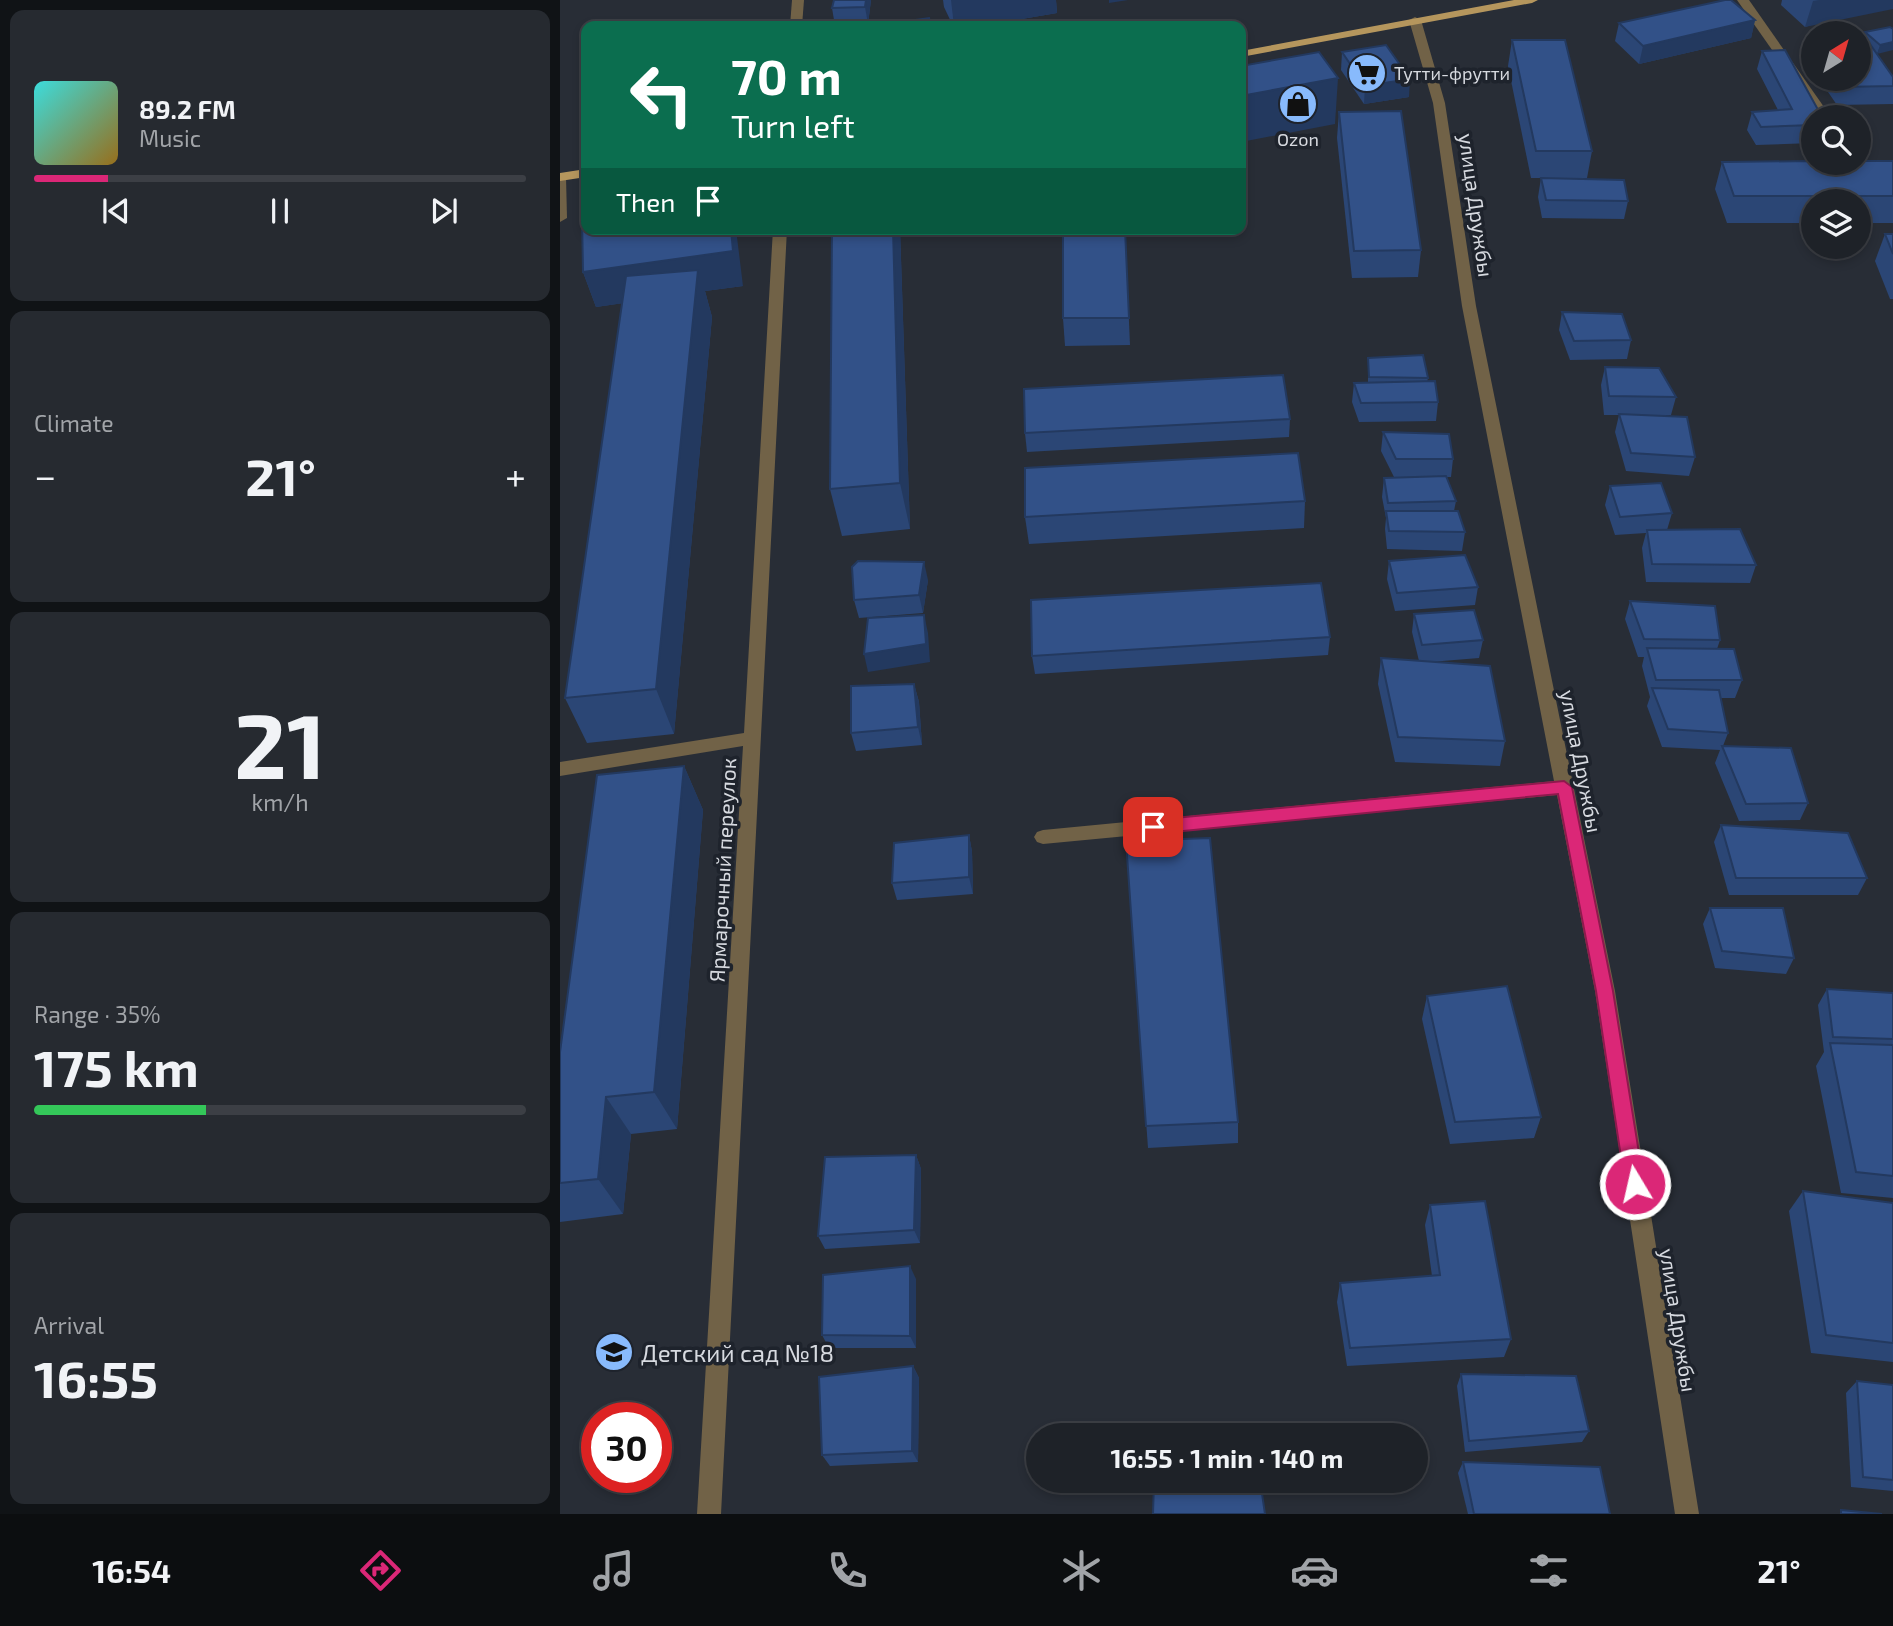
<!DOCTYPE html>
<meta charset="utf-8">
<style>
:root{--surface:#1e2228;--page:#262a30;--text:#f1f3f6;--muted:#a1a4a8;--line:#3c3f45;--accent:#db2777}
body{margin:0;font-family:"Exo 2",sans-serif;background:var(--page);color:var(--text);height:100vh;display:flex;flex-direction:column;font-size:26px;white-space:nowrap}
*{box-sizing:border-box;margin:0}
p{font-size:23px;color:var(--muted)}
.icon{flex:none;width:38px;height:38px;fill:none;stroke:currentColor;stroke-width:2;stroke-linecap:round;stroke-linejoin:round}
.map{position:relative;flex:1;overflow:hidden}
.sheet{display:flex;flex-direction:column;gap:10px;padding:10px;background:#101316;width:560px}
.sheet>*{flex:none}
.hud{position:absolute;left:21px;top:21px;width:665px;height:214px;border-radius:14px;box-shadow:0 4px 10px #0003,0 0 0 2px var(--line);background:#0b6e4f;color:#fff;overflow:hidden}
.needle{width:46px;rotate:37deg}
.tools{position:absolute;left:1241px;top:21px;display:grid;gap:14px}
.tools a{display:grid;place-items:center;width:70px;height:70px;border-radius:50%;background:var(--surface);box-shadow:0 4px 10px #0003,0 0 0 2px var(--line);font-size:35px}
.speed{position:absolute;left:21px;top:1402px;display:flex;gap:14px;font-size:35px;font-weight:700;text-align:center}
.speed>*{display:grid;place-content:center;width:91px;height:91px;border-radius:50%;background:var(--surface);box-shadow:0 4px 10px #0003,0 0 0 2px var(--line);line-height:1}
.speed .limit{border:10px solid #d22;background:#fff;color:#111}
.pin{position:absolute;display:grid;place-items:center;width:60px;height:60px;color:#fff;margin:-30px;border-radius:14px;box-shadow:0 4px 10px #0006}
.me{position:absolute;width:77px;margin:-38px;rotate:351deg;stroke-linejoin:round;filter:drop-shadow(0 0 5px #0008)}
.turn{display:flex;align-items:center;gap:24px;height:147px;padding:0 35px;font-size:32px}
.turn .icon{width:91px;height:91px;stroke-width:2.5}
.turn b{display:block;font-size:49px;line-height:60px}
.then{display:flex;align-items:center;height:66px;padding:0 35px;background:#0003;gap:14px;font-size:26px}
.big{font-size:52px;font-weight:700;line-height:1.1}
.sheet .tile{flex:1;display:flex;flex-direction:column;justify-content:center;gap:10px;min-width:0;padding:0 24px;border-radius:14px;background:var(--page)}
.sheet .dial{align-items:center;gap:0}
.dial b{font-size:91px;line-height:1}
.song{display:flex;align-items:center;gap:21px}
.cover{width:84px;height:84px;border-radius:10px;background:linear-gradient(135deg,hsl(180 70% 55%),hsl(40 70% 35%))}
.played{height:7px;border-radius:4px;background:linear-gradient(90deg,var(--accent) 15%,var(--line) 15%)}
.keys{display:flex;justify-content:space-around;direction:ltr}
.heat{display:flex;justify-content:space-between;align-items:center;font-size:38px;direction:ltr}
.charge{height:10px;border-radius:5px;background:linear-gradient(90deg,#34c759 35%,var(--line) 0)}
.trip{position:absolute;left:466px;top:1423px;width:402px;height:70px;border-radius:35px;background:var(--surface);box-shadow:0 4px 10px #0003,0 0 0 2px var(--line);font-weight:700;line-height:70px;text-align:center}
.tab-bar{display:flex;height:112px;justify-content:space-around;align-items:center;background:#0c0e10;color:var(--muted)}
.tab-bar .icon{width:49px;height:49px}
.tab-bar .selected{color:var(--accent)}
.tab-bar b{font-size:32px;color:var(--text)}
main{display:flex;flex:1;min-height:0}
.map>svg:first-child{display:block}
</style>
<main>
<section class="sheet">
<div class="tile">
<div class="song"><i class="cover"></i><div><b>89.2 FM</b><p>Music</p></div></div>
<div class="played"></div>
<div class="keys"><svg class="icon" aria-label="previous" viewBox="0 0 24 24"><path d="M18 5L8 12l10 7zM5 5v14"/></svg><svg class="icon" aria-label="pause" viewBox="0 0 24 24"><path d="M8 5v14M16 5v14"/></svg><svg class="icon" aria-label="next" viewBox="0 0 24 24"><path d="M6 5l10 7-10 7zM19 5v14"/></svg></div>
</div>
<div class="tile"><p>Climate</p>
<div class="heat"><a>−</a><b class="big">21°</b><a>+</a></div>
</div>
<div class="tile dial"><b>21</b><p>km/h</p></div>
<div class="tile"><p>Range · 35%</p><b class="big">175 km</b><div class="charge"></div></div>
<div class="tile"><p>Arrival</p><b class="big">16:55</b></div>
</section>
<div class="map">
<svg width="1333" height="1514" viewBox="0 0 1333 1514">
<rect width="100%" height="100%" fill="#282d36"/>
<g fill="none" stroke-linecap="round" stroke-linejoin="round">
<g fill="#716247" fill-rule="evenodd">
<path d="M232,0H244L242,26H230Z"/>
<path d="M1177,0H1189L1271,117H1259Z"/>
<path d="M855,17L861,20L885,103L916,306L1055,991L1139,1514H1115L1035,991L997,795L483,844L477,842L474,837L477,832L483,830L994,781L902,306L873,103L849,20Z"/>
<path d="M0,173L6,177L7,218L0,222Z"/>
<path d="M213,229H227L161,1514H137L183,746L0,776V762L184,733Z"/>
</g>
<g fill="#b5965d" fill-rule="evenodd">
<path d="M954,0H978L972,3L681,57V51Z"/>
<path d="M26,169V177L0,181V173Z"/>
</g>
</g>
<g fill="#2b4675">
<path d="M311,0L308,24L275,26L272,8Z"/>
<path d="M383,0H496L497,13L420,26H393L384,7Z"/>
<path d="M1222,0H1333L1245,27L1221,5Z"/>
<path d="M1195,20L1191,38L1079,64L1055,41L1059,23Z"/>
<path d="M1330,27L1317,54L1333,77V104L1277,105L1259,79H1298L1305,32Z"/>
<path d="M1250,39H1253V70L1245,57Z"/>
<path d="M952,40L1032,151L1027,178H971L948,66Z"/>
<path d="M1202,51L1253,117V143L1196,145L1187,130L1192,112L1218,110L1197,69Z"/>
<path d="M782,52L849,97L804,104L781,70Z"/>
<path d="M779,112L861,250L858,277L792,278L777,138Z"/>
<path d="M1333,161V223H1298V201H1253V223H1167L1155,189L1162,162Z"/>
<path d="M981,178L1068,201L1064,219L982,218L978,197Z"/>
<path d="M272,229H340L350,529L282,536L270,489Z"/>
<path d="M565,229L570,345L505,346L503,318Z"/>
<path d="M1325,234H1333V299H1330L1315,261Z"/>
<path d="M23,272L183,286L145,291L152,317L114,734L27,743L5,698L63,303L36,307Z"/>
<path d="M1002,312L1071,340L1067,359L1010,360L999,330Z"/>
<path d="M808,358L868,378L867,382L878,402L876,421L799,422L792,402L794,383H808Z"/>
<path d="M1045,367L1116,397L1111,415H1088L1135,457L1129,476L1066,471L1055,432L1059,415H1044L1041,385Z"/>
<path d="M730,419L729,437L467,452L465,433Z"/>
<path d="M823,432L893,459L891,477H887L896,501L894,511L905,532L902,551L827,549L825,529L826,518L822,497L824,478L854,477H834L821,451Z"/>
<path d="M1050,486L1112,513L1107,530L1196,565L1190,583L1086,582L1082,548L1086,533L1055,535L1045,505Z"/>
<path d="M745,501L744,528L469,544L465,517Z"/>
<path d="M829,561L918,587L915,605L835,611L827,579Z"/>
<path d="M368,580L363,613L299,618L294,600Z"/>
<path d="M1070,601L1160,640L1157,649L1182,680L1175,698H1161L1168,733L1163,746L1248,803L1240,820L1179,821L1155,763L1160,750L1102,747L1087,706L1090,697L1082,666L1084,657H1078L1065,619Z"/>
<path d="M854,614L923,640L919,658L870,662L945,741L940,766L835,762L818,684L821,658L859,661L852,632Z"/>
<path d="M770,637L768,655L475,674L472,656Z"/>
<path d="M354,684L359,702L362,745L296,751L291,733Z"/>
<path d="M124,766L143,810L117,1129L71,1134L63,1214L0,1222V1052Z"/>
<path d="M1161,825L1307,878L1298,895H1169L1154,842Z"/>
<path d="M409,835L412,852L413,894L337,900L332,883Z"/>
<path d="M566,841L678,1122V1143L588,1148Z"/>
<path d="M1150,908L1234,958L1226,974L1155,968L1143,924Z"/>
<path d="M1267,989L1333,993V1198L1281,1193L1256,1066L1264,1052L1258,1005Z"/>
<path d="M867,996L981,1117L974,1138L890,1144L862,1019Z"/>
<path d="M356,1155L361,1169L360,1243L265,1249L258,1236Z"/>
<path d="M1243,1191L1333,1203V1362L1251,1353L1229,1211Z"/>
<path d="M870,1205L951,1339L944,1357L787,1366L777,1302L780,1283L872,1276L865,1225Z"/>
<path d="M356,1279V1348H269L262,1335Z"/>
<path d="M353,1366L359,1378L358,1462L270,1466L262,1455Z"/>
<path d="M901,1374L1029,1431L1022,1442L905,1452L897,1386Z"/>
<path d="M1297,1381L1333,1385V1491L1291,1487L1286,1393Z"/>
<path d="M903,1462L1050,1514H908L898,1473Z"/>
</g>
<g fill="#23395f">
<path d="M306,0H311L308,24L305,7Z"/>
<path d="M391,0H496L497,13L420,26H394Z"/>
<path d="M549,0H568L549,3Z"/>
<path d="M1259,0H1333V9L1245,27L1253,1Z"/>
<path d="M1195,20L1191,38L1079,64L1083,46Z"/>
<path d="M1333,42V50L1317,54L1320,45Z"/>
<path d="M778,78L775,124L681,142V96Z"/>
<path d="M850,79L849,97L804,104L805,86Z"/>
<path d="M171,229H176L183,286L145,291L152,317L114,734L96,689L136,293L36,307L23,272Z"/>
<path d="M333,229H340L350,529L340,483Z"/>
<path d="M364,562L368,580L363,613L359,595Z"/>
<path d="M364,615L368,633L370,662L308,672L304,654Z"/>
<path d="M354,684L359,702L362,745L358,727Z"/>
<path d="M124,766L143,810L117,1129L94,1092Z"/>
<path d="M409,835L412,852L413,894L409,877Z"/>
<path d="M46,1097L71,1134L63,1214L38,1179Z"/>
<path d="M356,1155L361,1169L360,1243L354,1230Z"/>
<path d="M350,1266L356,1279V1348L350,1336Z"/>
<path d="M353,1366L359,1378L358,1462L352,1451Z"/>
</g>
<g fill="#325188" stroke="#23395f" stroke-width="2">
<path d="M274,0H306L305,7L272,8Z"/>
<path d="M1165,0H1171L1195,20L1083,46L1059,23Z"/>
<path d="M369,18L371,26H312Z"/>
<path d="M183,22L184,26H158Z"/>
<path d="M1330,27L1333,29V42L1320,45L1305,32Z"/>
<path d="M1298,37H1305L1333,77V86L1282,87L1277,79H1298Z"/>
<path d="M952,40H1005L1032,151H976Z"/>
<path d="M826,45L850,79L805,86L782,52Z"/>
<path d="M1225,50L1262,117H1253V125L1201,127L1192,112L1232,109L1202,51Z"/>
<path d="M759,52L778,78L681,96V66Z"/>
<path d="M841,111L861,250L794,251L779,112Z"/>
<path d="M1253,161V163H1298V161H1333V196H1174L1162,162Z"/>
<path d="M26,162V229H171L173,251L23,272L21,163Z"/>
<path d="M981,178L1064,180L1068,201L986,200Z"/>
<path d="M272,229H333L340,483L270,489Z"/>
<path d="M503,229H565L569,318H503Z"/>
<path d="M1325,234H1333V254Z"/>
<path d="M138,270L96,689L5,698L66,276Z"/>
<path d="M1002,312L1062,314L1071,340L1014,341Z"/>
<path d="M863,355L868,378L809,377L808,358Z"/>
<path d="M1045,367L1099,368L1116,397L1049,396Z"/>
<path d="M723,375L730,419L465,433L464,389Z"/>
<path d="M875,381L878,402L801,403L794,383Z"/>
<path d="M1059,414L1127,417L1135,457L1071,453Z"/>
<path d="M823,432L889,434L893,459H836Z"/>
<path d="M738,453L745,501L465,517V468Z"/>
<path d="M886,476L896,501L828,503L824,478Z"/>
<path d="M1101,483L1112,513L1060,517L1050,486Z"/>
<path d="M826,511H898L905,532L829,531Z"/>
<path d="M1180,529L1196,565L1092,564L1087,530Z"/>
<path d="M905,555L918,587L837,593L829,561Z"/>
<path d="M298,561L364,562L359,595L294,600L292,567Z"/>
<path d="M761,583L770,637L472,656L471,600Z"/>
<path d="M1070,601L1155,606L1160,640L1084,639Z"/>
<path d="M914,610L923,640L862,645L854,614Z"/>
<path d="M364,615L366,644L304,654L308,618Z"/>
<path d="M1087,648L1174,649L1182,680H1096Z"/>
<path d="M821,658L930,666L945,741L838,737Z"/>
<path d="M354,684L358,727L291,733V686Z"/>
<path d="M1092,688L1159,690L1168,733L1108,729Z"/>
<path d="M1162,746L1231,748L1248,803L1186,804Z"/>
<path d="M124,766L94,1092L46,1097L38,1179L0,1183V1052L37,775Z"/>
<path d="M1161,825L1288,833L1307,878H1176Z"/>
<path d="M409,835V877L332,883L334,843Z"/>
<path d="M650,838L678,1122L586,1126L566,841Z"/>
<path d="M1150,908H1223L1234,958L1162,951Z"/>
<path d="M947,986L981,1117L895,1122L867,996Z"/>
<path d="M1267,989L1333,993V1039L1273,1037Z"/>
<path d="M1270,1043L1333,1045V1176L1296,1172Z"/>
<path d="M356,1155L354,1230L258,1236L265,1157Z"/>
<path d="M1243,1191L1333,1203V1343L1266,1335Z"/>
<path d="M925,1201L951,1339L790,1348L780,1283L880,1275L870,1205Z"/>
<path d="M350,1266V1336L262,1335L263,1275Z"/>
<path d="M353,1366L352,1451L262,1455L259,1377Z"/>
<path d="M901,1374L1016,1376L1029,1431L909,1441Z"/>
<path d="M1297,1381L1333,1385V1480L1303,1477Z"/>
<path d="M693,1430L694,1435H594Z"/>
<path d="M903,1462L1040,1467L1050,1514H914Z"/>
<path d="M594,1480H700L705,1514H593Z"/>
<path d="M1281,1510L1322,1514H1281Z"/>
</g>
<path fill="#db2777" stroke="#8e194d" stroke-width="2" d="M1004,781L1012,787L1053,991L1084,1184L1082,1190L1075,1193L1068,1190L1065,1184L1036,991L998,794L593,834L587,832L585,827L587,822L593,820Z"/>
<defs>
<symbol id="supermarket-disc" viewBox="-11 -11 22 22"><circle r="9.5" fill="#88bafc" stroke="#1e232c"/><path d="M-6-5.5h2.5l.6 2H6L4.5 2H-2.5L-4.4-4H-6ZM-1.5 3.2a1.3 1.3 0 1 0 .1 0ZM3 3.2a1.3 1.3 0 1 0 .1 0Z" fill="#111"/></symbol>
<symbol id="shop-disc" viewBox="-11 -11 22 22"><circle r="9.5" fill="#88bafc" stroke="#1e232c"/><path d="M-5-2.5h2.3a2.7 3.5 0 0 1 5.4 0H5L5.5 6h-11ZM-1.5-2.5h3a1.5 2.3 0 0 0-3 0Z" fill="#111"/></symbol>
<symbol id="school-disc" viewBox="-11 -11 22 22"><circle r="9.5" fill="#88bafc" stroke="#1e232c"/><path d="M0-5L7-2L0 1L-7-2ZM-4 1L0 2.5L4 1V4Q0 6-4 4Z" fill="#111"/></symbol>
</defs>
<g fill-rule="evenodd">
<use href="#supermarket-disc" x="785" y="51" width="44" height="44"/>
<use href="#shop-disc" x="716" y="82" width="44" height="44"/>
<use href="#school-disc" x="32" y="1330" width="44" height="44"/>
</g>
<g text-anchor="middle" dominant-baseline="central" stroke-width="7" stroke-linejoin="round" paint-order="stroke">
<g font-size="18" fill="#d7dae0" stroke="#1e232c" text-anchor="start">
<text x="834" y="73">Тутти-фрутти</text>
<text x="738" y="139" text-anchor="middle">Ozon</text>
</g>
<g font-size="21" fill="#d7dae0" stroke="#1e232c">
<text transform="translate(917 205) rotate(82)">улица Дружбы</text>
<text transform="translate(1022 761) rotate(79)">улица Дружбы</text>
<text transform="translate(162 870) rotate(-87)">Ярмарочный переулок</text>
<text transform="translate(1119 1320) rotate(81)">улица Дружбы</text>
</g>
<g font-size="24" fill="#d7dae0" stroke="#1e232c" text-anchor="start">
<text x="81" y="1352">Детский сад №18</text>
</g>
</g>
</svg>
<div class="tools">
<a><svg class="needle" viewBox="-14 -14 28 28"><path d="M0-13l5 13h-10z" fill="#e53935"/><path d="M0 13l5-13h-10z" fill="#a1a4a8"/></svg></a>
<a><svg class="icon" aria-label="search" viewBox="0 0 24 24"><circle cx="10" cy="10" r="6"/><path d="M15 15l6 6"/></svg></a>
<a><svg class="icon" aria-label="layers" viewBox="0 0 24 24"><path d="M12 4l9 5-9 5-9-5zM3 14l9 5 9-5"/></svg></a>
</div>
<div class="speed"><div class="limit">30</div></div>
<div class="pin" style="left:593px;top:827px;background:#d93025"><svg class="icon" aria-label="arrive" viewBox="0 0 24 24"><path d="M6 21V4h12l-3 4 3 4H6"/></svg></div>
<svg class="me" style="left:1075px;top:1184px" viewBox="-20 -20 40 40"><circle r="17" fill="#db2777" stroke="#fff" stroke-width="3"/><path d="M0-11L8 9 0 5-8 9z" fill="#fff"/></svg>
<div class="trip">16:55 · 1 min · 140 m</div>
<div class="hud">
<div class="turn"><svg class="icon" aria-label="left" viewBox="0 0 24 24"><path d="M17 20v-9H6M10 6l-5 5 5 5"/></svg><div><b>70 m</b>Turn left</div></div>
<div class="then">Then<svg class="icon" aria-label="arrive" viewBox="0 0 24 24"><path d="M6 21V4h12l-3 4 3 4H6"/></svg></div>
</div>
</div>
</main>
<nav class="tab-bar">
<b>16:54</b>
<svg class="icon selected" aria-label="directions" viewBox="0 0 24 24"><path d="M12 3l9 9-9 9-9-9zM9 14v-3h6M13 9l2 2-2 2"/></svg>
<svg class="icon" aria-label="music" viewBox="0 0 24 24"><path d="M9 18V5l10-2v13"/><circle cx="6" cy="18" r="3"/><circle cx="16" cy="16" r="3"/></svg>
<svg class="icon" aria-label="phone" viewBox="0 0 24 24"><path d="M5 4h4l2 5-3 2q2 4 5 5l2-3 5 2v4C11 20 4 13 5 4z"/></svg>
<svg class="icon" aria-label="climate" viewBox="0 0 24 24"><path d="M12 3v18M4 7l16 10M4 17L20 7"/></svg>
<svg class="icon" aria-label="car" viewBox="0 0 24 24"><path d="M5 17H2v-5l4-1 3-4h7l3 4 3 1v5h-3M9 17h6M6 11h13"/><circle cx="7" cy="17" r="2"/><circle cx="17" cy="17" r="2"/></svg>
<svg class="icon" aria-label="filters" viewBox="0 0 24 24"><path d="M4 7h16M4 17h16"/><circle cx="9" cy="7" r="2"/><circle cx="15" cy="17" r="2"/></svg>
<b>21°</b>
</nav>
